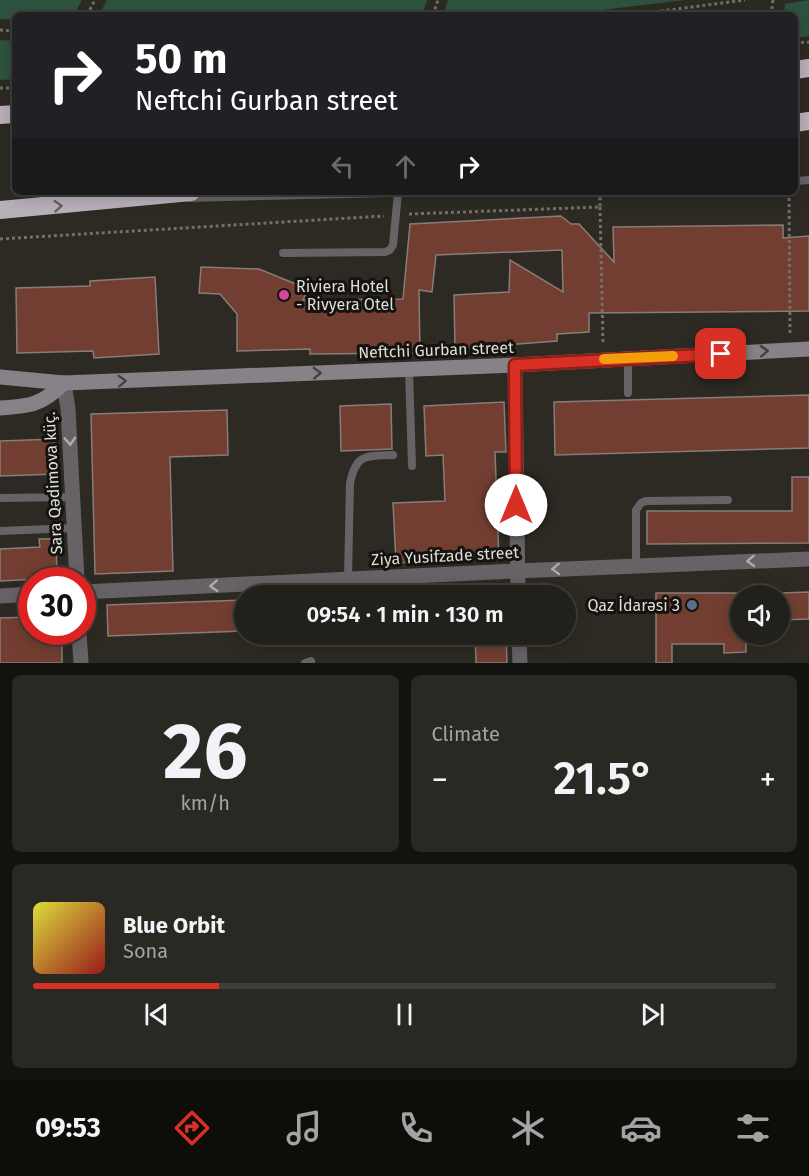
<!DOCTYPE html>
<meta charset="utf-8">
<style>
:root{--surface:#21201a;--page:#292823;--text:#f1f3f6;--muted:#a2a3a2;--line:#3e3e39;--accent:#d93025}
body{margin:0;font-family:"Fira Sans",sans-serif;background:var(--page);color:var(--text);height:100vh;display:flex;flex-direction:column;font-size:22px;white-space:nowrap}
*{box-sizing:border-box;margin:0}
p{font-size:20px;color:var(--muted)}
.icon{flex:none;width:33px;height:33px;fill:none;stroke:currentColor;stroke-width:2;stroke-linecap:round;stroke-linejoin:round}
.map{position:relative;height:663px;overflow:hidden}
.sheet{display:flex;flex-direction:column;gap:12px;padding:12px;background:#12120e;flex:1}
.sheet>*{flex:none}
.hud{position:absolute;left:12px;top:12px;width:786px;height:183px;border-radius:9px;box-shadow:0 3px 15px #0003,0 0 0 2px var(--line);background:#202124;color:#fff;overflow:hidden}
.controls{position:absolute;left:730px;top:585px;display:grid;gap:12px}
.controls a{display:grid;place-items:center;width:60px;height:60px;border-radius:50%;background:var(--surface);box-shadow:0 3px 15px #0003,0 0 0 2px var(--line);font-size:30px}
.speed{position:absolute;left:18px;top:567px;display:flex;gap:12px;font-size:30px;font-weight:700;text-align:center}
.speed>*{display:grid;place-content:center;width:78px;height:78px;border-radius:50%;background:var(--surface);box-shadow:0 3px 15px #0003,0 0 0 2px var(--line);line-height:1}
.speed .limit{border:9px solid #d22;background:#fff;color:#111}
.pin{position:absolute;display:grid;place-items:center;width:51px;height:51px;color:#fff;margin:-26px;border-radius:12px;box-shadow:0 3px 9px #0006}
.me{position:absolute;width:66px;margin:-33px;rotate:0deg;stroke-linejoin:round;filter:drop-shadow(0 0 4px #0008)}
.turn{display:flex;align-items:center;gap:21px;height:126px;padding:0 24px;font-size:27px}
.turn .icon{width:78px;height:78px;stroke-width:2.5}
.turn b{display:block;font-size:42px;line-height:51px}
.lanes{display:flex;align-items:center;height:57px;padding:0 24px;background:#0003;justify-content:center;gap:30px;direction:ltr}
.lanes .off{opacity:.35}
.big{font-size:45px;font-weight:600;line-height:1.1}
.sheet .card{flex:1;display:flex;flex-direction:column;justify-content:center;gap:9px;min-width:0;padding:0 21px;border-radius:9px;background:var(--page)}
.sheet .dial{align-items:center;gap:0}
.dial b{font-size:78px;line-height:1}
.song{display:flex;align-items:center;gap:18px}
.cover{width:72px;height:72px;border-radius:9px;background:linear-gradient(135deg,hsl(60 70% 55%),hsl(0 70% 35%))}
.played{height:6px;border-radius:3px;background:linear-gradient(90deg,var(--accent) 25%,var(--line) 25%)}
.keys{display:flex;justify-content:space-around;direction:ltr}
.heat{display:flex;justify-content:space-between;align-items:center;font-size:33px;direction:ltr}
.sheet .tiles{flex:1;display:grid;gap:12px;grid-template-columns:1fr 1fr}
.card:last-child{grid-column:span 2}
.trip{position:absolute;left:234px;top:585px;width:342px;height:60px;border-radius:30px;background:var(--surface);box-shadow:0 3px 15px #0003,0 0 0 2px var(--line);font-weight:600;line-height:60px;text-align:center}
.tabs{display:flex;height:96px;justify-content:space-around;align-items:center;background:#0d0d0a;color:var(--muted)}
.tabs .icon{width:42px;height:42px}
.tabs .on{color:var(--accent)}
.tabs b{font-size:27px;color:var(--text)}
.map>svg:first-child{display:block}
</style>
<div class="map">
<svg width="809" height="663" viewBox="0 0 809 663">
<rect width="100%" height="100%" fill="#2c2a22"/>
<g fill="#2e5241">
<path d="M0,0H82L74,15H15V19H0Z"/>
<path d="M107,0H427L422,15H99Z"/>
<path d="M448,0H685L569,14L443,15Z"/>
<path d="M809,0V36L795,38V15H784L785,4Z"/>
<path d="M0,40L15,41V79L0,80Z"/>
</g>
<g fill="#723e31" stroke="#887c79" stroke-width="1.5">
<path d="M561,216L571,224H579L614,262L613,227L783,225V238L809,236V311L589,313V332L557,334V341L455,349L454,295L509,292L510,260L563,292L562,250L436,255L432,292L419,290L420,353L310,354V349L237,351V314L220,294L199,293L201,267L259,269L308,289L303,300L403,299L410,224Z"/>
<path d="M155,277L159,354L94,358L93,351L17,353L16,288L90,286V281Z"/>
<path d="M809,395V448L555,455L554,402Z"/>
<path d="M504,402L506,452H495L499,559L396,563L393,503L445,501L443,455L426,456L424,406Z"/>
<path d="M391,404L392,449L341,451L340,406Z"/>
<path d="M227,410L228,455L170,457L173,571L95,574L91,414Z"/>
<path d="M55,439L56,474L0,476V441Z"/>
<path d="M792,477H809V543L647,544V511H792Z"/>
<path d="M39,539H56L57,578L0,581V549L40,547Z"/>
<path d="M809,592V619L780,620V593Z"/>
<path d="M656,593H741V634H746V652L724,653V644H672V663H656Z"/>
<path d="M244,600V631L108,636L107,605Z"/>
<path d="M32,617V632H62V663H0V618Z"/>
<path d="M475,634H506L507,663H476Z"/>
</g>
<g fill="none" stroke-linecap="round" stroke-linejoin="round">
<g stroke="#717069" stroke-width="3" stroke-dasharray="3 3" stroke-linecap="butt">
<path d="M87,15L95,0"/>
<path d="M433,15L438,0"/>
<path d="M631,15L745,0"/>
<path d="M771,15L773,0"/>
<path d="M0,30L15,31"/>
<path d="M795,43L809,42"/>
<path d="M0,88H15"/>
<path d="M789,192L790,334"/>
<path d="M600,207L603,343"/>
<path d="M409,214L600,207V192"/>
<path d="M0,239L384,216"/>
</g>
<g stroke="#666266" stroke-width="8">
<path d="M795,181L809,180"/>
<path d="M189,198L427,192"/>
<path d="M283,253L385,252L390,250L393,245L398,193"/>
<path d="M409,370L412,466"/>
<path d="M628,393V358"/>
<path d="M0,498L73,497"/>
<path d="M0,531L74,528"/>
<path d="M636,566V510L641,503L646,501L728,500"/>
<path d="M348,579L350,483C356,453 367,456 393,455"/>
<path d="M305,663L311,661"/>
</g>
<g stroke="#666266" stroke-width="15">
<path d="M515,365L518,596"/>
<path d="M64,383L68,409L77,580"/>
<path d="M82,592L517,571L809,559"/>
<path d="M0,596L32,594"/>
<path d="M79,632L81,663"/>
<path d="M519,634L520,663"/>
</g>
<g stroke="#878287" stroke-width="15">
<path d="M0,377L64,383L515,365L809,349"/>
<path d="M0,408C30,406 42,405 64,383"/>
</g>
<g stroke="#b8b0b9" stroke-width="18">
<path d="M795,70L809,68"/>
<path d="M0,115L15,114"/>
<path d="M795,123L809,121"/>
<path d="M0,210L191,192"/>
</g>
</g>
<defs><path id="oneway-chevron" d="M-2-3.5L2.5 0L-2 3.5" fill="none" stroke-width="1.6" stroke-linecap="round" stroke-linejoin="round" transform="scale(1.5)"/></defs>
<use stroke="#666264" href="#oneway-chevron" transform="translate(58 206) rotate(-5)"/>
<g stroke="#423f3f">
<use href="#oneway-chevron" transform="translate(764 351) rotate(-3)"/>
<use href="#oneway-chevron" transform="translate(317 373) rotate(-2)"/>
<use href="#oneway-chevron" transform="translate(122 381) rotate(-2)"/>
</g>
<g stroke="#afacaa">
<use href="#oneway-chevron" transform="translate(70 441) rotate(87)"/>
<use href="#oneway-chevron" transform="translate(751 561) rotate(178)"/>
<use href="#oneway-chevron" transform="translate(556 569) rotate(178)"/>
<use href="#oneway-chevron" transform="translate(214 586) rotate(177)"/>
</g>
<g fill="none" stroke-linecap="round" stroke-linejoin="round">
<defs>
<path id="route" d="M516,505L515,365L721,354"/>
</defs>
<use href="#route" stroke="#8d1f18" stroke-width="15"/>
<use href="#route" stroke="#d93025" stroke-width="10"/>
<path stroke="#f59e0b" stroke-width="10" d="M604,359L673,356"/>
</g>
<circle fill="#d1479c" stroke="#14130f" stroke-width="2" cx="284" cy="295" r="6"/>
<circle fill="#5c6f8a" stroke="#14130f" stroke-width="2" cx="692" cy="605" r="6"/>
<g text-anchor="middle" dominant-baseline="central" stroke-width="6" stroke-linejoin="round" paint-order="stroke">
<g font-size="16" fill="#dfded8" stroke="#14130f" text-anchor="start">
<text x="296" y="286">Riviera Hotel<tspan x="296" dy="18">- Rivyera Otel</tspan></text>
<text x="680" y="605" text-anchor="end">Qaz İdarəsi 3</text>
</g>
<g font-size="16" fill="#dfded8" stroke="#14130f">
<text transform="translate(436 350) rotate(-2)">Neftchi Gurban street</text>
<text transform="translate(53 483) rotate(-93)">Sara Qədimova küç.</text>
<text transform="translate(445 556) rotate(-3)">Ziya Yusifzade street</text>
</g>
</g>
</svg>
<div class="controls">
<a><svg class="icon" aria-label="sound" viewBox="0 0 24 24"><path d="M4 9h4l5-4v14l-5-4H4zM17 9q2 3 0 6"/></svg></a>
</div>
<div class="speed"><div class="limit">30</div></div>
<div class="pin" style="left:721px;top:354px;background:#d93025"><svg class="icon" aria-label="arrive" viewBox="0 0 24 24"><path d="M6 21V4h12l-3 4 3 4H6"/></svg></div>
<svg class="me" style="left:516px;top:505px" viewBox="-20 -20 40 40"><circle r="19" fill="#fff"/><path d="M0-13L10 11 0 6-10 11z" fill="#d93025"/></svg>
<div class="trip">09:54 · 1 min · 130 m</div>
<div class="hud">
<div class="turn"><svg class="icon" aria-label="right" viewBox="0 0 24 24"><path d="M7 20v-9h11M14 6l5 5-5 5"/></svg><div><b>50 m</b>Neftchi Gurban street</div></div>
<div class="lanes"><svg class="icon off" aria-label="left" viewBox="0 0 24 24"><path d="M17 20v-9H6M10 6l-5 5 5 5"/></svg><svg class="icon off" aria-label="ahead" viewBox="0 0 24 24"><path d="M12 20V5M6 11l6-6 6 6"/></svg><svg class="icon" aria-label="right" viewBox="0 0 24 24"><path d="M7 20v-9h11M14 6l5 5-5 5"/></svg></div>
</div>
</div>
<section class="sheet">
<div class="tiles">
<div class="card dial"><b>26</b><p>km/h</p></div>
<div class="card"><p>Climate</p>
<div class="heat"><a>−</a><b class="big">21.5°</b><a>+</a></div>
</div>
<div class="card">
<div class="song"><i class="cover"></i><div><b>Blue Orbit</b><p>Sona</p></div></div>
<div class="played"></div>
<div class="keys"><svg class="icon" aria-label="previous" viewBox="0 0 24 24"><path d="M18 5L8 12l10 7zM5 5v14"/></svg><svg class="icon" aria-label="pause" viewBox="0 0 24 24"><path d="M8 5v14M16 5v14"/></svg><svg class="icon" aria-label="next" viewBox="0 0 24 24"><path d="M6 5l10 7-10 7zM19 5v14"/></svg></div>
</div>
</div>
</section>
<nav class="tabs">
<b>09:53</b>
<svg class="icon on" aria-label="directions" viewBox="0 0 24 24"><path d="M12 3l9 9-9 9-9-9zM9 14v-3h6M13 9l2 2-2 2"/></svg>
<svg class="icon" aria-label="music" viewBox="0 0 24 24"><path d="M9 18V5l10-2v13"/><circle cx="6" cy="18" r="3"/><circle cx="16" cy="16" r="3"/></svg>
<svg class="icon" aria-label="phone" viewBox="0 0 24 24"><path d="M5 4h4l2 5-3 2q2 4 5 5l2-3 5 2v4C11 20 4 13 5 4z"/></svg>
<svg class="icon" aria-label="climate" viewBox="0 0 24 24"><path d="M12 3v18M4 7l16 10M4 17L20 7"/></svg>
<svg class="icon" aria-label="car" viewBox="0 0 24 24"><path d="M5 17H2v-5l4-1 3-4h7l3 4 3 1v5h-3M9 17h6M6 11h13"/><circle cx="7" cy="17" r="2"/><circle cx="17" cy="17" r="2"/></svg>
<svg class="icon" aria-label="filters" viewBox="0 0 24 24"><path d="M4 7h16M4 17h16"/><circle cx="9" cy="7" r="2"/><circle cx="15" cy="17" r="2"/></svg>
</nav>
